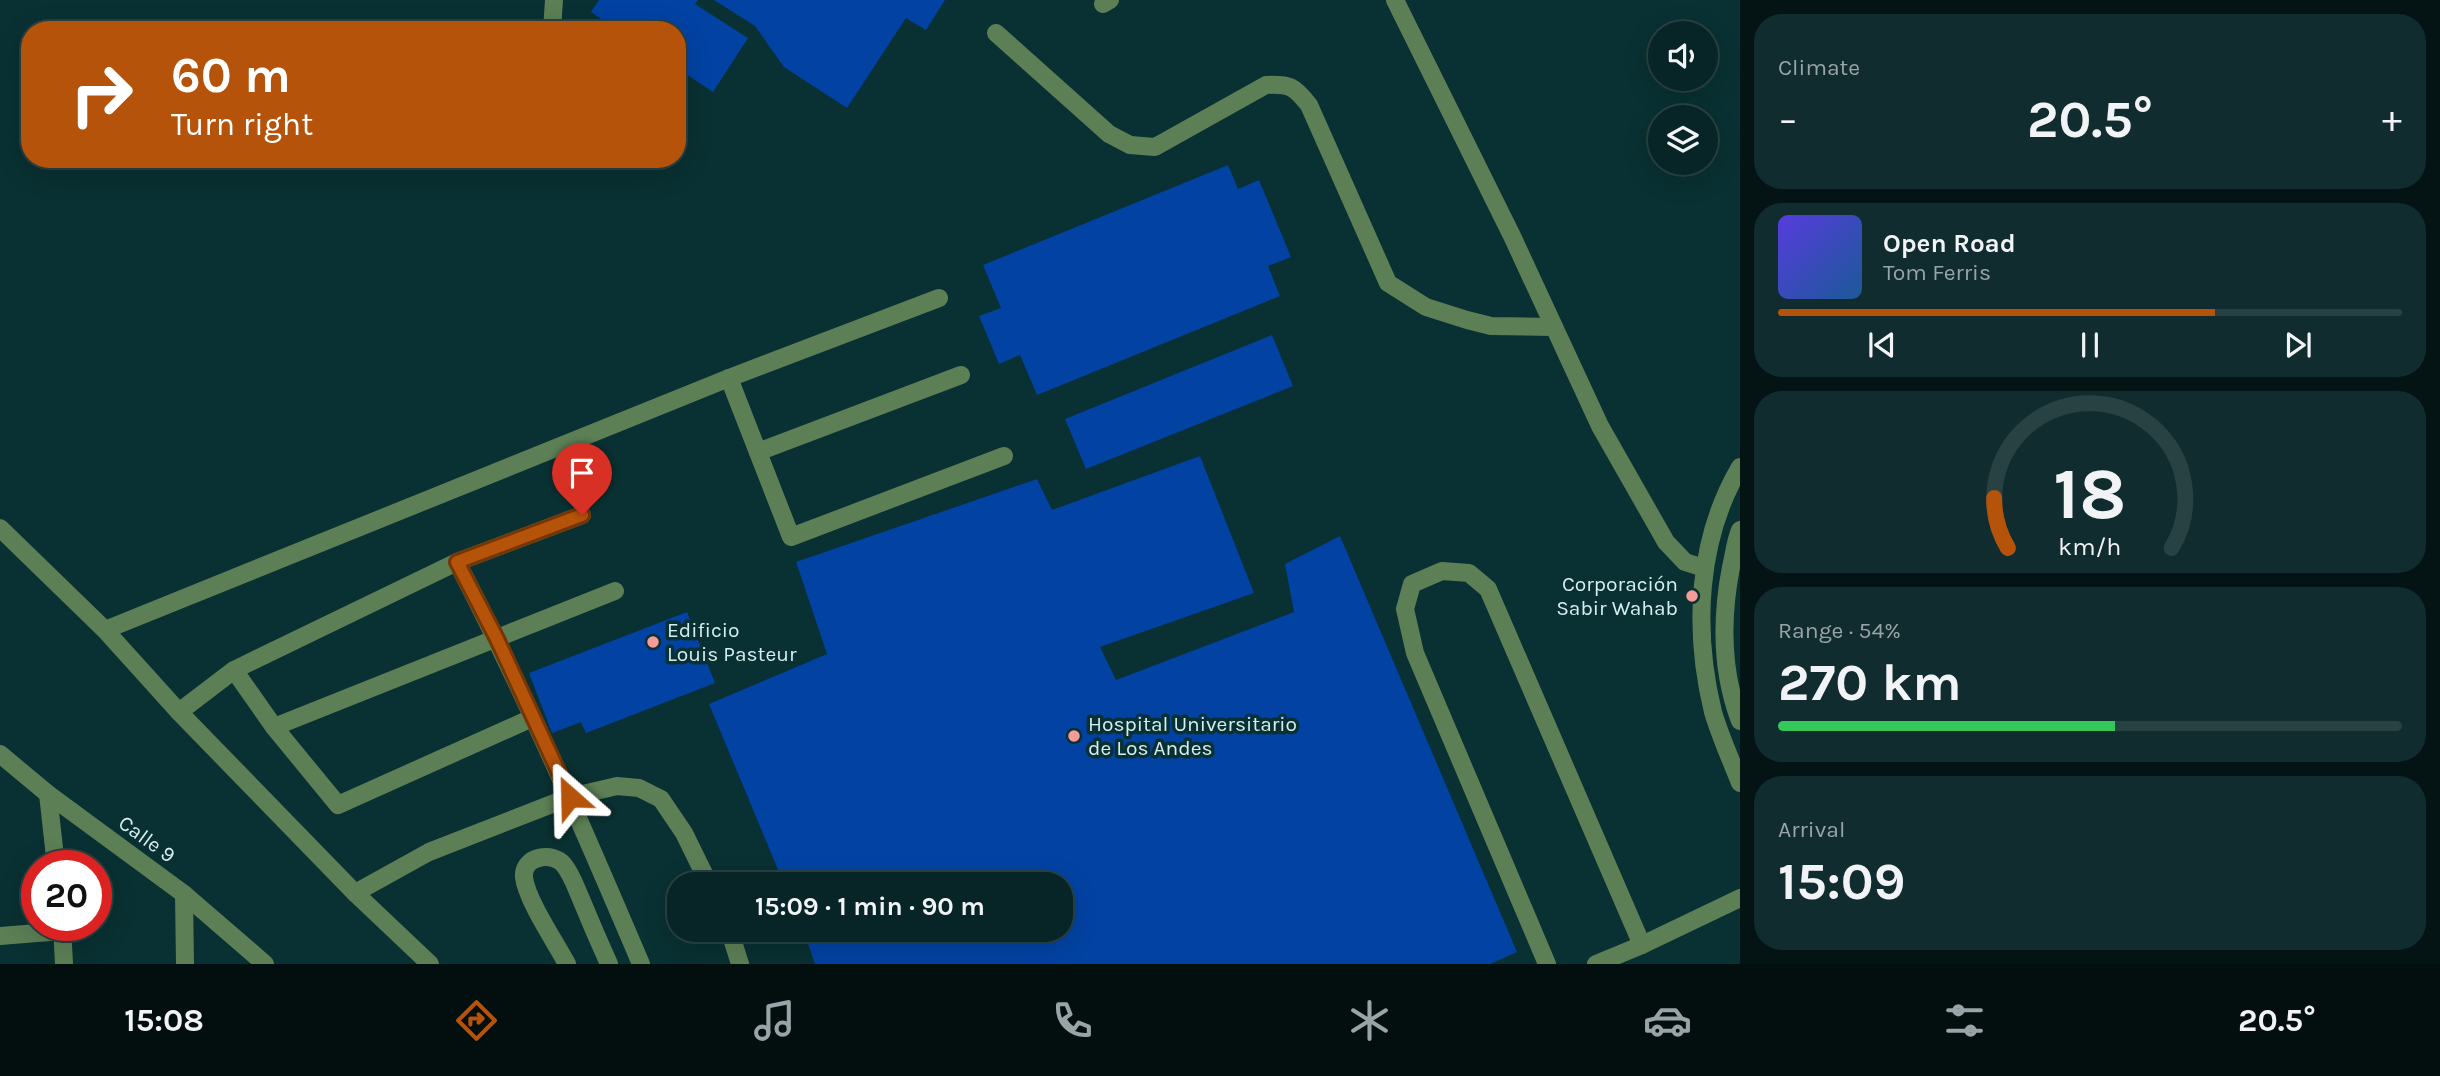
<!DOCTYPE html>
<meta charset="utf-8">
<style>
:root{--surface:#072426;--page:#102c2e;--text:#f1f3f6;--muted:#98a4a7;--line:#284143;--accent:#b45309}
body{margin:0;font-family:Karla,sans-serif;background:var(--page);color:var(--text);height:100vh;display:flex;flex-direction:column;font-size:26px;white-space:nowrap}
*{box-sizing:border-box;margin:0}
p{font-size:23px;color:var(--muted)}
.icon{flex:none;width:38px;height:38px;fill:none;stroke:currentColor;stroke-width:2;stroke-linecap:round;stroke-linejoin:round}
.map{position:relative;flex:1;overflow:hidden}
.side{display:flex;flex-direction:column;gap:14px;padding:14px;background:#041415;width:700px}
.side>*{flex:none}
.guide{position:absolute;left:21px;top:21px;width:665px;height:147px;border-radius:28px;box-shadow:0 7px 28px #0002,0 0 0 2px var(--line);background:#b45309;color:#fff;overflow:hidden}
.buttons{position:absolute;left:1648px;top:21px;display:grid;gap:14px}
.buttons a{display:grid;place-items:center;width:70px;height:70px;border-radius:50%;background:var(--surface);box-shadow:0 7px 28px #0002,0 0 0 2px var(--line);font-size:35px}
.speed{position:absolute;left:21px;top:850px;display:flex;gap:14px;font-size:35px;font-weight:700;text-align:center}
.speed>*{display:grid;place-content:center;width:91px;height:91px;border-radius:50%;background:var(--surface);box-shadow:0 7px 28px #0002,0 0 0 2px var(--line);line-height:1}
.speed .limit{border:10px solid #d22;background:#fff;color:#111}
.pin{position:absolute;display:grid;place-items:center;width:60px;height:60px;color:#fff;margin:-72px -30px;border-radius:50% 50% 50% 0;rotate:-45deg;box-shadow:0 0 7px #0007}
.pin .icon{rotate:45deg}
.me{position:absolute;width:77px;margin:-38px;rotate:335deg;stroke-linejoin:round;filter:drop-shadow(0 0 5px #0008)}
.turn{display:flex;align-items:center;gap:24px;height:147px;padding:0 35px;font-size:32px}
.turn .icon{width:91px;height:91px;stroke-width:2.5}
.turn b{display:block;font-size:49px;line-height:60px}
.big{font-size:52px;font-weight:700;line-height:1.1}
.side .card{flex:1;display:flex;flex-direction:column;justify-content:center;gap:10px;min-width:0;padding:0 24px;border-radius:28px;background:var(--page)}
.side .dial{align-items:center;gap:0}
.dial svg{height:182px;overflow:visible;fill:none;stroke:var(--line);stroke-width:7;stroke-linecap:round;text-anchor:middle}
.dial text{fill:var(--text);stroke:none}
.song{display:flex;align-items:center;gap:21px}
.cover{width:84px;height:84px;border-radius:10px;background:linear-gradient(135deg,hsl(250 70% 55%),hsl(210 70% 35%))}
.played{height:7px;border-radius:4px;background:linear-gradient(90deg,var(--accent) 70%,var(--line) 70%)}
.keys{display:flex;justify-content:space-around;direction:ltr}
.heat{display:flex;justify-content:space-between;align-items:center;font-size:38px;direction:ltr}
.charge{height:10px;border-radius:5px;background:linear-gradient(90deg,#34c759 54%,var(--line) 0)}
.trip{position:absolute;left:667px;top:872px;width:406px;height:70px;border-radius:28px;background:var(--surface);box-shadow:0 7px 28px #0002,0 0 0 2px var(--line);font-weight:700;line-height:70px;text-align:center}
.dock{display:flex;height:112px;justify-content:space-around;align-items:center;background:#030e0f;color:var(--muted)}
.dock .icon{width:49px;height:49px}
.dock .active{color:var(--accent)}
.dock b{font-size:32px;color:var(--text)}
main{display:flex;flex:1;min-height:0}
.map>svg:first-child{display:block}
</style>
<main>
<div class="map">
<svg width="1740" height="964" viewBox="0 0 1740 964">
<rect width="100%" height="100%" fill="#093032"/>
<g fill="#0242a2">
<path d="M599,0H698L695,4L748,38L713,92L677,68V30H617L591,12Z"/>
<path d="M714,0H945L926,30L906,18L847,108L784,67L755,26Z"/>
<path d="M1228,165L1238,189L1259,180L1291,257L1268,266L1280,296L1037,395L1020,355L999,364L979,316L1001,308L983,265Z"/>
<path d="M1272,335L1293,386L1086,469L1065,419Z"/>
<path d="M1200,456L1254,593L1100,647L1116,680L1294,612L1285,564L1340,536L1517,952L1490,964H815L803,929H1060V884H784L709,704L827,654L796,562L1037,479L1052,510Z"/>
<path d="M687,612L715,683L586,733L581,722L552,733L529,673Z"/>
</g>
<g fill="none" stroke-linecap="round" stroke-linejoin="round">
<g stroke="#5c7f55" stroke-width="18">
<path d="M1395,0L1512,236L1600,426L1666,542L1685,562L1704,568"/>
<path d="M1103,4L1110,0"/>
<path d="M552,30L554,0"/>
<path d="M996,33L1109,134L1130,145L1155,147L1266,85C1290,84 1294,86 1309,105L1388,283L1426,307L1467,320L1491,326L1554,327"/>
<path d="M729,378L791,537L1004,456"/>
<path d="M758,452L961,375"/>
<path d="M1740,467C1697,540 1693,630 1713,712C1720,736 1731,760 1740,783"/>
<path d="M0,528L105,630L179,712L355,893L430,964"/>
<path d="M1740,530C1735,542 1734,555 1731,567C1721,619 1721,671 1740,721"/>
<path d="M457,562C525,693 583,828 641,964"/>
<path d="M105,630L729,378L939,298"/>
<path d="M234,670L274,727L338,805L532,718"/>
<path d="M179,712L234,670L457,562L582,515"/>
<path d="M274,727L615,591"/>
<path d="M0,754L48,794L184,894L265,964"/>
<path d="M48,794L56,866"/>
<path d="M355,893L429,852L570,797L617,786L639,788L661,799L684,833L709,884"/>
<path d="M184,894L185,964"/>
<path d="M62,926L64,964"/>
<path d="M729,929L740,964"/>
<path d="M0,936L62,931"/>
<path d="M567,964C556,943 526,899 524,877C522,856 553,851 564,865C572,875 576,888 581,899C590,921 599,942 609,964"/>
<path d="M1547,964L1415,653L1405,609L1412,584L1442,571L1469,573L1488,589L1642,945"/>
<path d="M1596,964L1642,945L1740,898"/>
</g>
</g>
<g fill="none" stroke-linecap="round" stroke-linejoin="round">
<defs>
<path id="route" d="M570,797L497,639L457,562L582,515"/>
</defs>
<use href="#route" stroke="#753606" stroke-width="18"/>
<use href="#route" stroke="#b45309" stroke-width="12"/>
</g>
<g fill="#f59b9a" stroke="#093032" stroke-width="2.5">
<circle cx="1692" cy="596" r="7"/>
<circle cx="653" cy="642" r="7"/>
<circle cx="1074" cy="736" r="7"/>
</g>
<g text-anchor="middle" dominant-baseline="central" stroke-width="7" stroke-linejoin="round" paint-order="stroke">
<g font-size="21" fill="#d5eeef" stroke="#093032" text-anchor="start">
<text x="1678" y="584" text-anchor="end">Corporación<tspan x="1678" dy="24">Sabir Wahab</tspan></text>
<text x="667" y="630">Edificio<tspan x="667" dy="24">Louis Pasteur</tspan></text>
<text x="1088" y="724">Hospital Universitario<tspan x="1088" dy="24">de Los Andes</tspan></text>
</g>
<g font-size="21" fill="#d5eeef" stroke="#093032">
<text transform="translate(147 839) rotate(36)">Calle 9</text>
</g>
</g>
</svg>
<div class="buttons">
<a><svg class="icon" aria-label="sound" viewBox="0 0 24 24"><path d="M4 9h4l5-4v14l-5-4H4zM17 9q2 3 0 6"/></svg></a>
<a><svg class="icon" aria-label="layers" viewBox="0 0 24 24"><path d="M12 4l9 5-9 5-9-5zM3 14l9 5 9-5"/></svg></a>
</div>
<div class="speed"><div class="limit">20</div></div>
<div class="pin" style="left:582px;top:515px;background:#d93025"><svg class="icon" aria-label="arrive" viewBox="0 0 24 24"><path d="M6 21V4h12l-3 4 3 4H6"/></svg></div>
<svg class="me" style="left:570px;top:797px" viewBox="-20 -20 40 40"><path d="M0-17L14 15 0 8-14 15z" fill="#b45309" stroke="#fff" stroke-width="4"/></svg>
<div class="trip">15:09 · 1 min · 90 m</div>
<div class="guide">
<div class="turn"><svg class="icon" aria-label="right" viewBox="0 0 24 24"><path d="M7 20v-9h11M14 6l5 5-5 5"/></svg><div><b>60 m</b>Turn right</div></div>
</div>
</div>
<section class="side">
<div class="card"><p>Climate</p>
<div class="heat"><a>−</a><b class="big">20.5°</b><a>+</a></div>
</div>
<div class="card">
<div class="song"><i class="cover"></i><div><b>Open Road</b><p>Tom Ferris</p></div></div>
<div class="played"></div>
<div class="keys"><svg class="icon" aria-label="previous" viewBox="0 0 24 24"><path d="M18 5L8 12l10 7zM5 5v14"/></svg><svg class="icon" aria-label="pause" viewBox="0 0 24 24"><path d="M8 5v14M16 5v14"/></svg><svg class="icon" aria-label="next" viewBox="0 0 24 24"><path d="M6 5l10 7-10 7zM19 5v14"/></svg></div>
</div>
<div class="card dial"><svg viewBox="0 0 100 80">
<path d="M14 69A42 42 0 1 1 86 69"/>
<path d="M14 69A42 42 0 0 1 8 47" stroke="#b45309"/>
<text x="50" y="56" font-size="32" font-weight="700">18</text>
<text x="50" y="72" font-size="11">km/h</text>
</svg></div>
<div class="card"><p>Range · 54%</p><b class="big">270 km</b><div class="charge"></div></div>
<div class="card"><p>Arrival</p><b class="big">15:09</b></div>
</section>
</main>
<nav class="dock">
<b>15:08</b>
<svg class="icon active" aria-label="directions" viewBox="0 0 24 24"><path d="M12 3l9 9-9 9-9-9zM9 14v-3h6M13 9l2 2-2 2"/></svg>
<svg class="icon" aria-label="music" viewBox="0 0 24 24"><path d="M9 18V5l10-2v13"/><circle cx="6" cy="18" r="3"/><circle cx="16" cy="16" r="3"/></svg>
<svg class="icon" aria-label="phone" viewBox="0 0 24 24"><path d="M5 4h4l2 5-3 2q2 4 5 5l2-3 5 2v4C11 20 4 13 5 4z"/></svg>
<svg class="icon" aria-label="climate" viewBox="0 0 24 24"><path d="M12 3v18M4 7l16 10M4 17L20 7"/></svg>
<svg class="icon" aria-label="car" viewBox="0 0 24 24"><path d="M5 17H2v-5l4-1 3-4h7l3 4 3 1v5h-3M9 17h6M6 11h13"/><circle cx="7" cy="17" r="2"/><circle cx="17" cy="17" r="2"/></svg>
<svg class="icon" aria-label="filters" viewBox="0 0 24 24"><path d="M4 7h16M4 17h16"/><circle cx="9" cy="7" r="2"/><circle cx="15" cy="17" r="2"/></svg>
<b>20.5°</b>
</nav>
